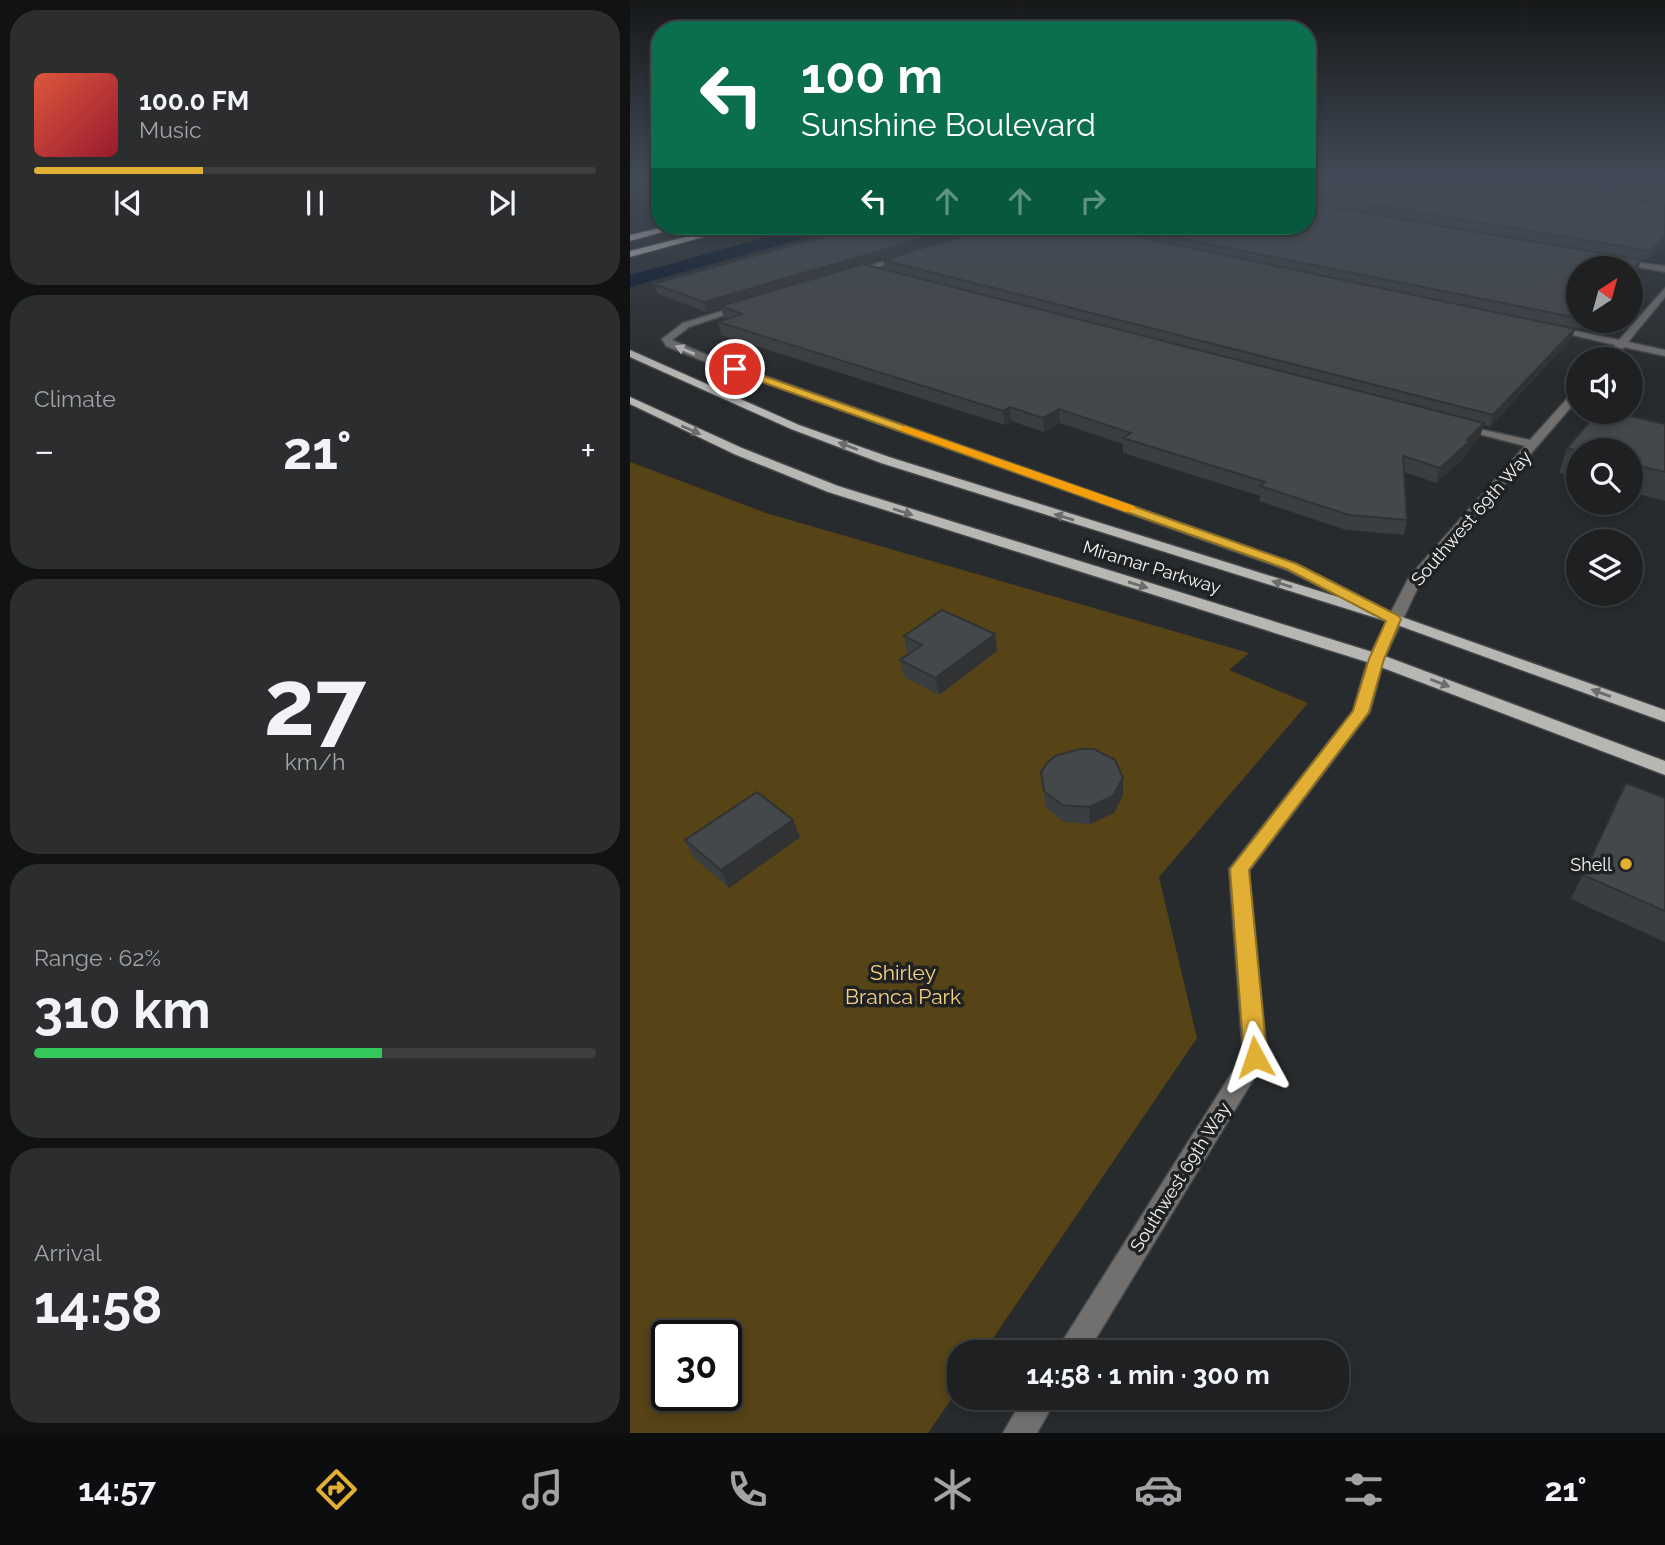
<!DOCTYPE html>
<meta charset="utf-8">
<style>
:root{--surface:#1e2022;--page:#2b2d2f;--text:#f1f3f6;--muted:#a1a3a5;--line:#3c3e40;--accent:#e1af34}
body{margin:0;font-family:Raleway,sans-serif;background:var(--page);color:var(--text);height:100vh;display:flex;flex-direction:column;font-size:26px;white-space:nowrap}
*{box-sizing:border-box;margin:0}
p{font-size:23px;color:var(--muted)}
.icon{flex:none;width:38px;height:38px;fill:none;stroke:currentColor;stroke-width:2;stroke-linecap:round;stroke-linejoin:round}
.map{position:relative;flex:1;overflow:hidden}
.drawer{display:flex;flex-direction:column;gap:10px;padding:10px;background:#101213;width:630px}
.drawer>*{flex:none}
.top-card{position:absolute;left:21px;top:21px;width:665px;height:214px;border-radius:28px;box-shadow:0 4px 10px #0003,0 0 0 2px var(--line);background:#0b6e4f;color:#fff;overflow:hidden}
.needle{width:46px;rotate:36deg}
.controls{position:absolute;left:936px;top:256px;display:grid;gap:14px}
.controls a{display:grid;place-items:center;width:77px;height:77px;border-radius:50%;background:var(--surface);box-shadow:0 4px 10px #0003,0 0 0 2px var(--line);font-size:35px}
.speed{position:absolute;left:21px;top:1320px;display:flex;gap:14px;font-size:35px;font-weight:700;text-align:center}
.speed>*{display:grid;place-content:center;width:91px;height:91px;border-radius:50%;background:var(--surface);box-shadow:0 4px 10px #0003,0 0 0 2px var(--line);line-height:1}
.speed .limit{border:4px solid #111;border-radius:10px;background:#fff;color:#111}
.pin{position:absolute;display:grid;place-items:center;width:60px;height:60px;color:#fff;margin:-30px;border:4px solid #fff;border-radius:50%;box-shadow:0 2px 7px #0007}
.me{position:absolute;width:77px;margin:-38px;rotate:355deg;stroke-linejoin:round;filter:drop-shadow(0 0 5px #0008)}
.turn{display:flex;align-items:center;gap:24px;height:147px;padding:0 35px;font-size:32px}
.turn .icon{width:91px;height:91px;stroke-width:2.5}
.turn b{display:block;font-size:49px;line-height:60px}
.lanes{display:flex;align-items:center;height:66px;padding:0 35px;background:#0003;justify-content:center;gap:35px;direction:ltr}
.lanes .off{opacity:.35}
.big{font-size:52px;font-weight:700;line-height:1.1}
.drawer .tile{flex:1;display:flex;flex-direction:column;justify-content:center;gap:10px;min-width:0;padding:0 24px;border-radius:28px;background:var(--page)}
.drawer .dial{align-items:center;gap:0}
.dial b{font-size:91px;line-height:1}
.song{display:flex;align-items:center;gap:21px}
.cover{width:84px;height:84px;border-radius:10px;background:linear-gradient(135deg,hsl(10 70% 55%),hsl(350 70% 35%))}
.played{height:7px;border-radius:4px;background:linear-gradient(90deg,var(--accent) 30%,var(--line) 30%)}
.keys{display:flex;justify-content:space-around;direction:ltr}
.heat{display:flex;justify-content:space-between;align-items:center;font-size:38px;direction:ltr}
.charge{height:10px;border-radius:5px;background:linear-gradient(90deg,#34c759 62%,var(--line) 0)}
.trip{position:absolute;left:317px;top:1340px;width:402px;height:70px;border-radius:28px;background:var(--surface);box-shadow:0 4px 10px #0003,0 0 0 2px var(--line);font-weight:700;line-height:70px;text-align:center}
.tabs{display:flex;height:112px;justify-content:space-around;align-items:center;background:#0c0d0e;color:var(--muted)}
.tabs .icon{width:49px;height:49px}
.tabs .active{color:var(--accent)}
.tabs b{font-size:32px;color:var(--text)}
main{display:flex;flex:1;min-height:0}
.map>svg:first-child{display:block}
</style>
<main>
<section class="drawer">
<div class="tile">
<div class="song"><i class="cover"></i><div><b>100.0 FM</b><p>Music</p></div></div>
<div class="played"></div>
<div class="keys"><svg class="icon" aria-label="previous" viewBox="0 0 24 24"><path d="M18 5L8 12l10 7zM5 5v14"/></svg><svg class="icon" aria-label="pause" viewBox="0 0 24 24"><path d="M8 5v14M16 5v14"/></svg><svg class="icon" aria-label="next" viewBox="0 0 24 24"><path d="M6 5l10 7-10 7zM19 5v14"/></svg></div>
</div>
<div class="tile"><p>Climate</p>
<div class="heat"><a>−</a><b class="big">21°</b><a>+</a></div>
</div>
<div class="tile dial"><b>27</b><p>km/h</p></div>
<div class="tile"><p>Range · 62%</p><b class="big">310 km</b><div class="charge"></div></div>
<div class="tile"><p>Arrival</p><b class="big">14:58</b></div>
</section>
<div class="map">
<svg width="1035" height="1433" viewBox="0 0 1035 1433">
<rect width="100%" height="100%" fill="#282b2d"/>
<path fill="#564316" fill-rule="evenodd" d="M0,462L136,513L619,653L599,670L678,703L529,877L567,1038L353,1353H329V1388L298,1433H0ZM37,1335H96V1395H37Z"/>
<path fill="#001123" d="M176,226H217L0,287V275Z"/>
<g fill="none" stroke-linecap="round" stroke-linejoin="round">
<defs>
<g id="minor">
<path d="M272,255L279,257L224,275L217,273Z"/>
<path d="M984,259L1035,266V272L987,263Z"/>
<path d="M1035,288V297L998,342L1035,350V356L994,347L985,359H974L985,345L917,329L922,326L989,340Z"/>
<path d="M111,305L119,307L59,327L42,340L84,358L667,564L761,612L779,577L895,446L826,428V424L900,440L944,391L948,390V399L791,581L754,659L740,712L619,871L637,1057L457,1353H425L613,1055L599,869L723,711L738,659L757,621L657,570L76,362L36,346L32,339L53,323Z"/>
<path d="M393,1398H427L407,1433H373Z"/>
</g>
<g id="major">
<path d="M0,350L169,425L259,457L769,616L1035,710V722L759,622L251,463L161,429L0,357Z"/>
<path d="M0,397L112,448L208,486L752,655L1035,761V775L740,663L198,492L104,454L0,404Z"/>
</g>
<g id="highway">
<path d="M39,226H54L0,241V235Z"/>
<path d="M99,226H114L0,257V251Z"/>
</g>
</defs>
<use href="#minor" stroke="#444749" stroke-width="3"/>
<use href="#major" stroke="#444749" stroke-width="3"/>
<use href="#highway" stroke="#444749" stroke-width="3"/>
<use href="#minor" fill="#71706f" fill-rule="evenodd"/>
<use href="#major" fill="#b7b6b3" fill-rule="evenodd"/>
<use href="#highway" fill="#d3d2ce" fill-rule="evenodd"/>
</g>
<g fill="#3b3e40" fill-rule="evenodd">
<path d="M677,178H1035V243L1018,260L677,203L1008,270L948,268V320H960L951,329L896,318L945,329L941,339L860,427L853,425L850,437L838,450L837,455L806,483L774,472L777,520L774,535L716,530L629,501L630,496L493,453V444L430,423L414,432L382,421L375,425L91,335L88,322L96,319L94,318L91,308L77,312L28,294L24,284L232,226H677ZM284,251L253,260L255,270L236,265Z"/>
<path d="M1035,424V501L1001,492V450H948V478L929,473L937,448Z"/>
<path d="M365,634L367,651L309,695L274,677L270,660L279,654L277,653L274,636Z"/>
<path d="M411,772L493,795L484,813L460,824L434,822L416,808Z"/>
<path d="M996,783L1035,798V942L941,899Z"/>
<path d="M163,820L170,837L99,888L63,857L55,840Z"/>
</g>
<g fill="#303234">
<path d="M30,188V195L0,201V194Z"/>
<path d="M335,226H367L94,307L91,306V308L77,312L74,302Z"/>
<path d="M1035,237V243L1018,260L1021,251Z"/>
<path d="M1011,260L1008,270L1001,277V271Z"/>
<path d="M953,320H960L951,329Z"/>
<path d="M945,329L941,339L860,427L863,415Z"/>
<path d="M380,407L382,421L375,425L373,411Z"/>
<path d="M429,409L430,423L414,432L413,418Z"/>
<path d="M854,423L850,437L838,450L837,455L806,483L810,468Z"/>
<path d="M365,634L367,651L309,695L305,678Z"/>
<path d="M493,778V795L484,813L460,824L459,807Z"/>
<path d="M163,820L170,837L99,888L91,870Z"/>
</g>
<g fill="#45484a" stroke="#303234" stroke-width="2">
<path d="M0,178H30V188L0,194Z"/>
<path d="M677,178H849L1035,205V237L1021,251L678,194L677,195Z"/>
<path d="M903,178H1035V196Z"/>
<path d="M677,202V203L1011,260L1001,271V268H948V318L488,226H677Z"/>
<path d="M232,226H335L74,302L24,284Z"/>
<path d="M365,226H457L945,329L863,415L253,260Z"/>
<path d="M233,264L854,423L837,440L840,441L810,468L773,456L777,520L719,515L630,486L635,482L493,438L501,433L429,409L413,418L380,407L373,411L88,322L112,314L91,306Z"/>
<path d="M969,411H978L1035,424V472L1001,464V450L948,451L937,448Z"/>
<path d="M312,610L365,634L305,678L270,660L292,645L274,636Z"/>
<path d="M450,749H464L485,760L493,778L483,796L459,807L432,805L414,791L411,772L417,763L425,756Z"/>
<path d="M996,783L1035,798V911L953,875Z"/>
<path d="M127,792L163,820L91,870L55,840Z"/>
</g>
<defs><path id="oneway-solid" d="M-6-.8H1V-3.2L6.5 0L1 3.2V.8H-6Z" transform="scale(1.75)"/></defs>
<use fill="#bebfbf" href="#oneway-solid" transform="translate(55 350) rotate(-157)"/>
<g fill="#6b6c6b">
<use href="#oneway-solid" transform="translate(61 430) rotate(24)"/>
<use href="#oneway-solid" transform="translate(218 446) rotate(-159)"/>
<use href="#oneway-solid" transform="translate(273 512) rotate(18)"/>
<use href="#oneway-solid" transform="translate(434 517) rotate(-163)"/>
<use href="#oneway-solid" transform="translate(652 584) rotate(-163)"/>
<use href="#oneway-solid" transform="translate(508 585) rotate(17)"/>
<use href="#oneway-solid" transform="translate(810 683) rotate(21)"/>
<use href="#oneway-solid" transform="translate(971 693) rotate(-160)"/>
</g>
<linearGradient id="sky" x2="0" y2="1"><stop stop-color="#161819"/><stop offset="0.47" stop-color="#424a57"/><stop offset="1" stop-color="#424a57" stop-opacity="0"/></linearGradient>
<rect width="1035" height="378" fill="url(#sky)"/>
<path fill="#e1af34" stroke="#927222" stroke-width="2" d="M105,366L667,564L769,616L771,619L754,659L739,712L619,870L637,1057L633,1064L625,1067L618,1064L614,1057L600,869L723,711L739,659L756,621L657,569L101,371Z"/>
<path fill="#f59e0b" d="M275,426L504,506L506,509L496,512L272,431L270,429Z"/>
<circle fill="#e1af34" stroke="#1f2123" stroke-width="2.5" cx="996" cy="864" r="7"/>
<g text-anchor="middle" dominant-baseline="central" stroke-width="7" stroke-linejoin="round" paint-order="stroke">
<g font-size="18" fill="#f2f4f5" stroke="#1f2123">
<text transform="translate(841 518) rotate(-49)">Southwest 69th Way</text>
<text transform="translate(522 567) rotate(17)">Miramar Parkway</text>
<text transform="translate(550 1177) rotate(-58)">Southwest 69th Way</text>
</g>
<g font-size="18" fill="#f2f4f5" stroke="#1f2123" text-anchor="end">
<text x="982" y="864">Shell</text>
</g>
<g font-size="21" fill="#fad380" stroke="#1f2123">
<text x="273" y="972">Shirley<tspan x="273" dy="24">Branca Park</tspan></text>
</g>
</g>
</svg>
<div class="controls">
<a><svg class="needle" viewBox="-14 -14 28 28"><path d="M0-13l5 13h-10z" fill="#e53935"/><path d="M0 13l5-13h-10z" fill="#a1a3a5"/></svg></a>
<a><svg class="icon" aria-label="sound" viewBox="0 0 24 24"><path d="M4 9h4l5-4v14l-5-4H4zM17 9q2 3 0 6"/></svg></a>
<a><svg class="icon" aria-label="search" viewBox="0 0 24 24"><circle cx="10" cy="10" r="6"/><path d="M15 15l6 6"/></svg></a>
<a><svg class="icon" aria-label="layers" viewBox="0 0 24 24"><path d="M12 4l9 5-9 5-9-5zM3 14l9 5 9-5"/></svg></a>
</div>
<div class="speed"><div class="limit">30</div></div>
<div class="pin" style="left:105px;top:369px;background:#d93025"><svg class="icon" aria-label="arrive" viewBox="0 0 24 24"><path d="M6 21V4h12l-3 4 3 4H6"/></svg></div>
<svg class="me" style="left:625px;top:1057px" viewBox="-20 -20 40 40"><path d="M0-17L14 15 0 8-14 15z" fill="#e1af34" stroke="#fff" stroke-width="4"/></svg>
<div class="trip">14:58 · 1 min · 300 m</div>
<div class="top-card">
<div class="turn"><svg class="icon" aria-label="left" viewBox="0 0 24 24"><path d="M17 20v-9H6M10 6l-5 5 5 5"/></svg><div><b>100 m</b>Sunshine Boulevard</div></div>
<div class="lanes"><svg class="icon" aria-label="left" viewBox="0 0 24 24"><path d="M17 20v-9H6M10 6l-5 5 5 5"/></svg><svg class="icon off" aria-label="ahead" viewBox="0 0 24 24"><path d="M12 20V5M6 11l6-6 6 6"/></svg><svg class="icon off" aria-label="ahead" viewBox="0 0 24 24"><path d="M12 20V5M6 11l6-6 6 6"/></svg><svg class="icon off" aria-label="right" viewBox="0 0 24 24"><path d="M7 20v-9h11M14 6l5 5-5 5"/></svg></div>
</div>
</div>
</main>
<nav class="tabs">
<b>14:57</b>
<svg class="icon active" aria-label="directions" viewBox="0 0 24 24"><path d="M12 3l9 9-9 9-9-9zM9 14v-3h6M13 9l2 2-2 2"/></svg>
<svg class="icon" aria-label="music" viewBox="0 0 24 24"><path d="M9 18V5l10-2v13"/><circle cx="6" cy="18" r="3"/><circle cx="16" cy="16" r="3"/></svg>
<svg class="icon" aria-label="phone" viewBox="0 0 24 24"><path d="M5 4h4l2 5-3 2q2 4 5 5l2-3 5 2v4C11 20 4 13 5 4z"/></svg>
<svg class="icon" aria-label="climate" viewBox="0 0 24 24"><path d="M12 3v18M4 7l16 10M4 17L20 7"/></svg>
<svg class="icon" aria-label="car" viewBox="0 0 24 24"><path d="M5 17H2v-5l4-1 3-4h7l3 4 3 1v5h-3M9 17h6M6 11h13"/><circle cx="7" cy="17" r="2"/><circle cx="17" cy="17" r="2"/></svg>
<svg class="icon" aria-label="filters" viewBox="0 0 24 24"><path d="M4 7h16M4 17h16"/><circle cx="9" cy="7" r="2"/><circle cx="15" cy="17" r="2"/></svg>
<b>21°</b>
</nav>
